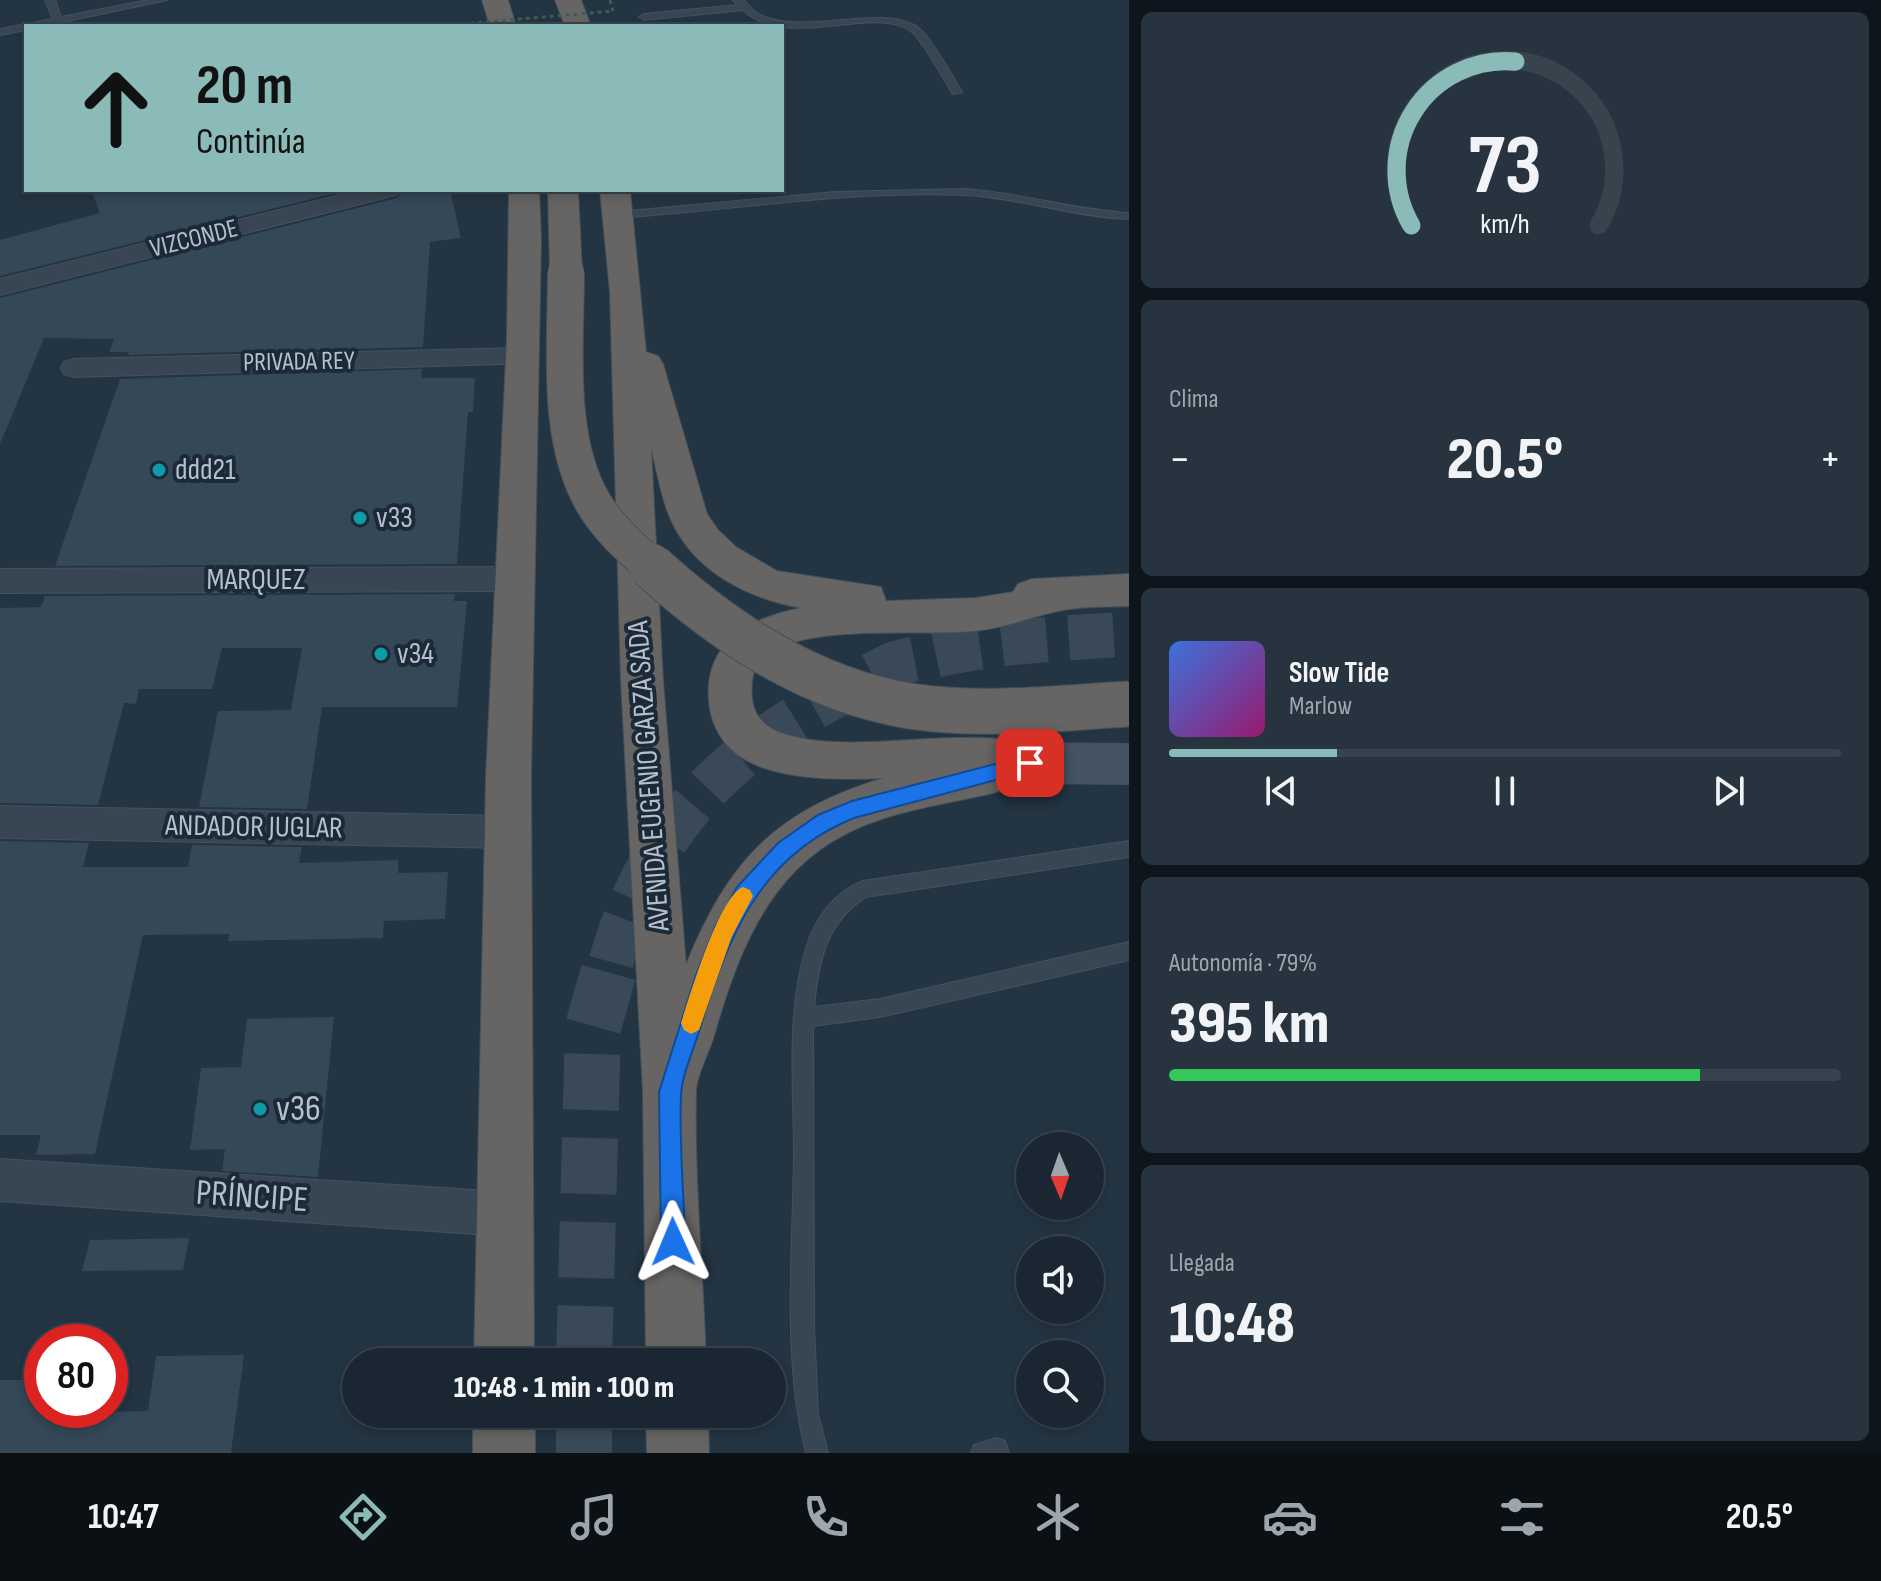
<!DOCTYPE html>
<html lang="es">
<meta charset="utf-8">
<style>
:root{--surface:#1a2732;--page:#27333e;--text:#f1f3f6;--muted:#9fa5ac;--line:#38444d;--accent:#8bbbb9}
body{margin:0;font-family:"Sofia Sans Condensed",sans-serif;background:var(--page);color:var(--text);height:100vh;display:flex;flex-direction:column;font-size:30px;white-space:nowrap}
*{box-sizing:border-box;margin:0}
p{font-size:26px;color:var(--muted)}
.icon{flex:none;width:44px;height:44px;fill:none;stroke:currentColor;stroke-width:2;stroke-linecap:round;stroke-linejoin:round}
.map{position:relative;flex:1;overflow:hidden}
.details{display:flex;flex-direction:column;gap:12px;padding:12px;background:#0e151c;width:752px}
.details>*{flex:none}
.guide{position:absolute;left:24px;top:24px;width:760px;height:168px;border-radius:0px;box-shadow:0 4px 12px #0003,0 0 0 2px var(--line);background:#8bbbb9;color:#111;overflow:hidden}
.needle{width:52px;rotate:178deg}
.fabs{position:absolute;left:1016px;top:1132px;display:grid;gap:16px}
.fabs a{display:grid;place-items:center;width:88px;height:88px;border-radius:50%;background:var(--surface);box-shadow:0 4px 12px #0003,0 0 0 2px var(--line);font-size:40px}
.speed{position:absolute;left:24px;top:1324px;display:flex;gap:16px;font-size:40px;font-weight:700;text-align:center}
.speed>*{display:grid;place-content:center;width:104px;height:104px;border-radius:50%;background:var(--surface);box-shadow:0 4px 12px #0003,0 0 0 2px var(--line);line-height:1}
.speed .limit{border:12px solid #d22;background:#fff;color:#111}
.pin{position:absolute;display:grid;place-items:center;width:68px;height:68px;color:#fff;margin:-34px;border-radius:16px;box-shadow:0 4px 12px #0006}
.me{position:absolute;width:88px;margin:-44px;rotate:359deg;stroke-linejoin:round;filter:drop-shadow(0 0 6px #0008)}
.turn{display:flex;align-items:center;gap:28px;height:168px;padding:0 40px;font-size:36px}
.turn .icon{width:104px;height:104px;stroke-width:2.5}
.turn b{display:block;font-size:56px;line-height:68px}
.big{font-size:60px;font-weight:800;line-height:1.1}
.details .card{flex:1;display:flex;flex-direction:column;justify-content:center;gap:12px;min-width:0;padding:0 28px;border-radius:12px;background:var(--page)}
.details .dial{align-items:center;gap:0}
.dial svg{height:208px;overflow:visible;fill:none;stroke:var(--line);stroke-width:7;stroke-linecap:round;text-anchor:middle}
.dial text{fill:var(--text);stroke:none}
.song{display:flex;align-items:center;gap:24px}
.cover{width:96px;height:96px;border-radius:12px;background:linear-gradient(135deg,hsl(220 70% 55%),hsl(320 70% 35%))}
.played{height:8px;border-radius:4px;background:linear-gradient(90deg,var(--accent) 25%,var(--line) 25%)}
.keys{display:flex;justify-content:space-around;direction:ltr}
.heat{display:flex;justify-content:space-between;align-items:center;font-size:44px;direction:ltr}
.charge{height:12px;border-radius:6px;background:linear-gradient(90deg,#34c759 79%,var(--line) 0)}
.trip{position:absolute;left:342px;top:1348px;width:444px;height:80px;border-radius:40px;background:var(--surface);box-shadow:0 4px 12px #0003,0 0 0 2px var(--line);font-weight:800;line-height:80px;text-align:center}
.tabs{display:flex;height:128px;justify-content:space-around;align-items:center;background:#0a1014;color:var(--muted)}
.tabs .icon{width:56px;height:56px}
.tabs .current{color:var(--accent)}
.tabs b{font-size:36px;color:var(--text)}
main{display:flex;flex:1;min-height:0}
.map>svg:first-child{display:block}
</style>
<main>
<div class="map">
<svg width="1129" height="1453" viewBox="0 0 1129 1453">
<rect width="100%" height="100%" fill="#233442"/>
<g fill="#354858">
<path d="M91,190H348L0,276V240L100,213Z"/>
<path d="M403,190H450L461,238L430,242L423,347L128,355L129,352H109L114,339L44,338L0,444V298L397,198Z"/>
<path d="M422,369L421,378H475L473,412H468L457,564L55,566L120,379Z"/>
<path d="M455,594L454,601H467L457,707H322L307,809L199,807L218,711L291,710L302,648H222L212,689H139L136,704L124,703L98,805L0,803V608L41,607L45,596Z"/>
<path d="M0,841L89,843L83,867H188L192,845L302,847L299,863L398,860V873L448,872L445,919L384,921L383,938L228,941L229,934L143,935L95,1154L36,1155L41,1135H0Z"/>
<path d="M334,1017L318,1177L222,1171L225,1149L190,1150L201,1068L241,1067L247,1019Z"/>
<path d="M189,1238L183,1270L82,1271L90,1240Z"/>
<path d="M244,1355L231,1453H0V1380H42V1410H71V1413L148,1411L156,1356Z"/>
</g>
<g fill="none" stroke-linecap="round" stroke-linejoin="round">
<path stroke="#394957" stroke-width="45" stroke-dasharray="45 22" stroke-linecap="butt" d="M611,962C647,832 723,754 840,693C858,683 876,672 894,664C907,660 922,658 936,655C1000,641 1064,638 1129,634"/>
<g stroke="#394957" stroke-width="56" stroke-dasharray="56 28" stroke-linecap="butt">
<path d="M584,1362L593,1027L612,960"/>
<path d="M584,1414V1453"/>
</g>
<defs>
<g id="service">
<path d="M45,0H55L61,17L148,0H167L44,26H26V30L0,35V29L53,19Z"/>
<path d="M733,0H743C748,4 752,10 757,13C798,39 889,0 921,30C936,45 950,73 962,92L953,94C944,80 923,41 912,32C875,3 787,52 743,10L644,20L639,17L644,14L738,5Z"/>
<path d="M966,189C1021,193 1074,210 1129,213V219C1074,217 1021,198 966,195C850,190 733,210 618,218L612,215L618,212L835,192Z"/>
<path d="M1129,841V857L866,897C826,923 818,962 814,1007L880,999L1129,942V960L880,1017L813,1026L814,1326L818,1414L828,1453H806C782,1359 793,1251 794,1155C794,1088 786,1013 806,948C815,919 834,892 863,881Z"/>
<path d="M997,1438L1005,1441L1009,1453H971L974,1445Z"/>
</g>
<g id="minor">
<path d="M360,190H400L396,195L0,295V279Z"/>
<path d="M524,348L533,351L537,357L533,363L74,377L64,374L61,368L64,362L74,359Z"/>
<path d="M513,567L524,570L529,579L524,588L513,591L0,593V569Z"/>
<path d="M0,806L507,816L520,820L525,832L520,844L507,848L0,838Z"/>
<path d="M0,1159L504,1192L519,1199L526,1214L519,1229L504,1236L0,1201Z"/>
</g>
<path id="secondary" d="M1030,743L1129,744V784L1030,783L1014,777L1008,763L1014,749Z"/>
<g id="trunk">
<path d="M482,0H508L516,26H490Z"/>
<path d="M555,0H581L591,26H565Z"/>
<path d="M509,190H539L541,239L531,777L534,1362H474L486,777L507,337Z"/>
<path d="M548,190H578L582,272L577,279L566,282L555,279L550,272Z"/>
<path d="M600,190H630L646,352L658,356L663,364L707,514L718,530L736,547L777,571L881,587L886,601L976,598L1013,592L1018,584L1032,579L1129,574V606C1107,607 1084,606 1063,610C1032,616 1006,628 974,631C919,636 825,625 776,649C754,660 750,676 752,699C754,716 765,727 781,733C857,759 965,720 1046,749L1052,763L1046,777L1030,783L1012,781L1009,787L993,793C943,805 887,811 842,836C765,877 736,959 713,1039C708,1054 697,1075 696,1090C694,1180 703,1272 706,1362H646L643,1092L621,681L610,292ZM651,447C657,471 661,498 671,520C695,572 747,598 801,608C750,618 704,642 709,701C710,718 718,737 731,749C765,782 841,780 884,778C776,810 728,861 686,965L663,681Z"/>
<rect x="473" y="1414" width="62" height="39"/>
<path d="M646,1414H708L709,1453H647Z"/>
</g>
</defs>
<use href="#service" stroke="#44515e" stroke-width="2"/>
<use href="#minor" stroke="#44515e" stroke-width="2"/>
<use href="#secondary" stroke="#44515e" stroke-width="2"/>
<use href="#trunk" stroke="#42505c" stroke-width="2"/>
<path stroke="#3e5b5a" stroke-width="3" stroke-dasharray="4 4" stroke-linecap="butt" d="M610,0L613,11"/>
<use href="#service" fill="#384552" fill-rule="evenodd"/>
<use href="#minor" fill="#384552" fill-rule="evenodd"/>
<use href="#secondary" fill="#455465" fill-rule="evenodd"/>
<use href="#trunk" fill="#676563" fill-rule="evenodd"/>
<defs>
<path id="trunk-bridge-far1" d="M566,272C566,345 555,439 594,504C609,529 632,549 653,568"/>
<path id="trunk-bridge" d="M651,566C724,632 810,690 910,706C982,717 1057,708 1129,704"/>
</defs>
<use href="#trunk-bridge-far1" stroke="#42505c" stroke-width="38" stroke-linecap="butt"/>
<use href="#trunk-bridge" stroke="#42505c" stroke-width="47" stroke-linecap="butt"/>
<path stroke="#3e5b5a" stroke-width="3" stroke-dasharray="4 4" stroke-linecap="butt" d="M462,24L613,11"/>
<use href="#trunk-bridge-far1" stroke="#676563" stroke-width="36"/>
<use href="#trunk-bridge" stroke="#676563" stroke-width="45"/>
</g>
<path fill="#1a73e8" stroke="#114b97" stroke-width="2" d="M1030,755L1040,763L1037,769L854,818C760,856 729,935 701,1025C695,1047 682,1073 681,1095C679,1144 684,1193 685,1242L682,1250L673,1254L665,1250L661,1242L659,1092L696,975L716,925L737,887L778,843L818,815L852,801Z"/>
<path fill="#f59e0b" d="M743,887L750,890L753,896L732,936L699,1030L691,1034L684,1030L681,1023C690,996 719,896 743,887Z"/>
<g fill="#0f9aa8" stroke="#1c2a37" stroke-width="3">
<circle cx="159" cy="470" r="8"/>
<circle cx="360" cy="518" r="8"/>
<circle cx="381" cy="654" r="8"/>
<circle cx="260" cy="1109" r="8"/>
</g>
<g text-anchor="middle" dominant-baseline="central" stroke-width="8" stroke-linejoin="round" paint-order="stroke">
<g font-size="26" fill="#b4c0cc" stroke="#1c2a37">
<text transform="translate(194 239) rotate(-14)">VIZCONDE</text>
<text transform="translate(299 362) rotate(-1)">PRIVADA REY</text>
</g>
<g font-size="30" fill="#b4c0cc" stroke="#1c2a37" text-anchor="start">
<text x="175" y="470">ddd21</text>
<text x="376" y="518">v33</text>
<text x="397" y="654">v34</text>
</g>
<g font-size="30" fill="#b4c0cc" stroke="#1c2a37">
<text x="256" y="580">MARQUEZ</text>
<text transform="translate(649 776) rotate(-94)">AVENIDA EUGENIO GARZA SADA</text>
<text transform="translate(254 827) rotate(1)">ANDADOR JUGLAR</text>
</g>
<g font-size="36" fill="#b4c0cc" stroke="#1c2a37" text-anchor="start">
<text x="276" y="1109">v36</text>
</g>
<g font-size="36" fill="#b4c0cc" stroke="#1c2a37">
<text transform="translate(252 1197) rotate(4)">PRÍNCIPE</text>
</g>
</g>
</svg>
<div class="fabs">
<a><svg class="needle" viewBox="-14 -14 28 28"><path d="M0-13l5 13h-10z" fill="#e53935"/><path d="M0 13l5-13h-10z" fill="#9fa5ac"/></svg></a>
<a><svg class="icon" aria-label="sound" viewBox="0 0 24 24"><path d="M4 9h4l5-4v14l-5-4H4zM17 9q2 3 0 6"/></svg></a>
<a><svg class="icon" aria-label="search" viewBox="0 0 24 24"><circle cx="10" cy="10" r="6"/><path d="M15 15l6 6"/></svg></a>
</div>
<div class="speed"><div class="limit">80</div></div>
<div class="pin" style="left:1030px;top:763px;background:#d93025"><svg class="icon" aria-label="arrive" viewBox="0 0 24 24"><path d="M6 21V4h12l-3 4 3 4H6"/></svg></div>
<svg class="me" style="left:673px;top:1242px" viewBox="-20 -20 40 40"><path d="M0-17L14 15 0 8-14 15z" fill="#1a73e8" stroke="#fff" stroke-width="4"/></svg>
<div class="trip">10:48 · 1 min · 100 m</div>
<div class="guide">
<div class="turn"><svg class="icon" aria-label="ahead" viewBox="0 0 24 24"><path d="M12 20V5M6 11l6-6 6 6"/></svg><div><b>20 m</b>Continúa</div></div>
</div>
</div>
<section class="details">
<div class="card dial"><svg viewBox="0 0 100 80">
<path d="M14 69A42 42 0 1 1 86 69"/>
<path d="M14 69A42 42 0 0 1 54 6" stroke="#8bbbb9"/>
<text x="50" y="56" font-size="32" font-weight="700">73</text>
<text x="50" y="72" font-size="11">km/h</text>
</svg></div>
<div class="card"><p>Clima</p>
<div class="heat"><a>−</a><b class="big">20.5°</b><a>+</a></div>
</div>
<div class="card">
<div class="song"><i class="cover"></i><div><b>Slow Tide</b><p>Marlow</p></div></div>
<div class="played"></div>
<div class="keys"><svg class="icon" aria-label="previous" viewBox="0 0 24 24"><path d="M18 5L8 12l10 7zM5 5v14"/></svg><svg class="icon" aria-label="pause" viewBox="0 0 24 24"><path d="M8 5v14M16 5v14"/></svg><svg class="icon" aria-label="next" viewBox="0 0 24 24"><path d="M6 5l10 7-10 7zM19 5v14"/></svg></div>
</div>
<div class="card"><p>Autonomía · 79%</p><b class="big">395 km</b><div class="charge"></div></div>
<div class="card"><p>Llegada</p><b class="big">10:48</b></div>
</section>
</main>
<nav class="tabs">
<b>10:47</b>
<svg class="icon current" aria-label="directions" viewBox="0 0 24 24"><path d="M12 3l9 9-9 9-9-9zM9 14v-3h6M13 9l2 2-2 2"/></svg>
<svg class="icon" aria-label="music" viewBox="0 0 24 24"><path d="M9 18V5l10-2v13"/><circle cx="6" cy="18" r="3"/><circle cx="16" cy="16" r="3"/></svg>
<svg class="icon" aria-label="phone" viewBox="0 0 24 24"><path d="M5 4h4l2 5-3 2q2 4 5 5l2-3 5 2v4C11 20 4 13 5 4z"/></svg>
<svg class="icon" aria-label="climate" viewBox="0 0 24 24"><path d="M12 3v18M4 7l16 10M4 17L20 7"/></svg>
<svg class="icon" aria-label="car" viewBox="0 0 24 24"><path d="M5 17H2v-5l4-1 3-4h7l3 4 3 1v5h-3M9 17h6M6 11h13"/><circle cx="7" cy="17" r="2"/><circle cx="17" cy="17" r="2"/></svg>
<svg class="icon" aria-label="filters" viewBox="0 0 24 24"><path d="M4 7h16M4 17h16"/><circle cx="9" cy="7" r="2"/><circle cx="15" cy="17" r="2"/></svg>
<b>20.5°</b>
</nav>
